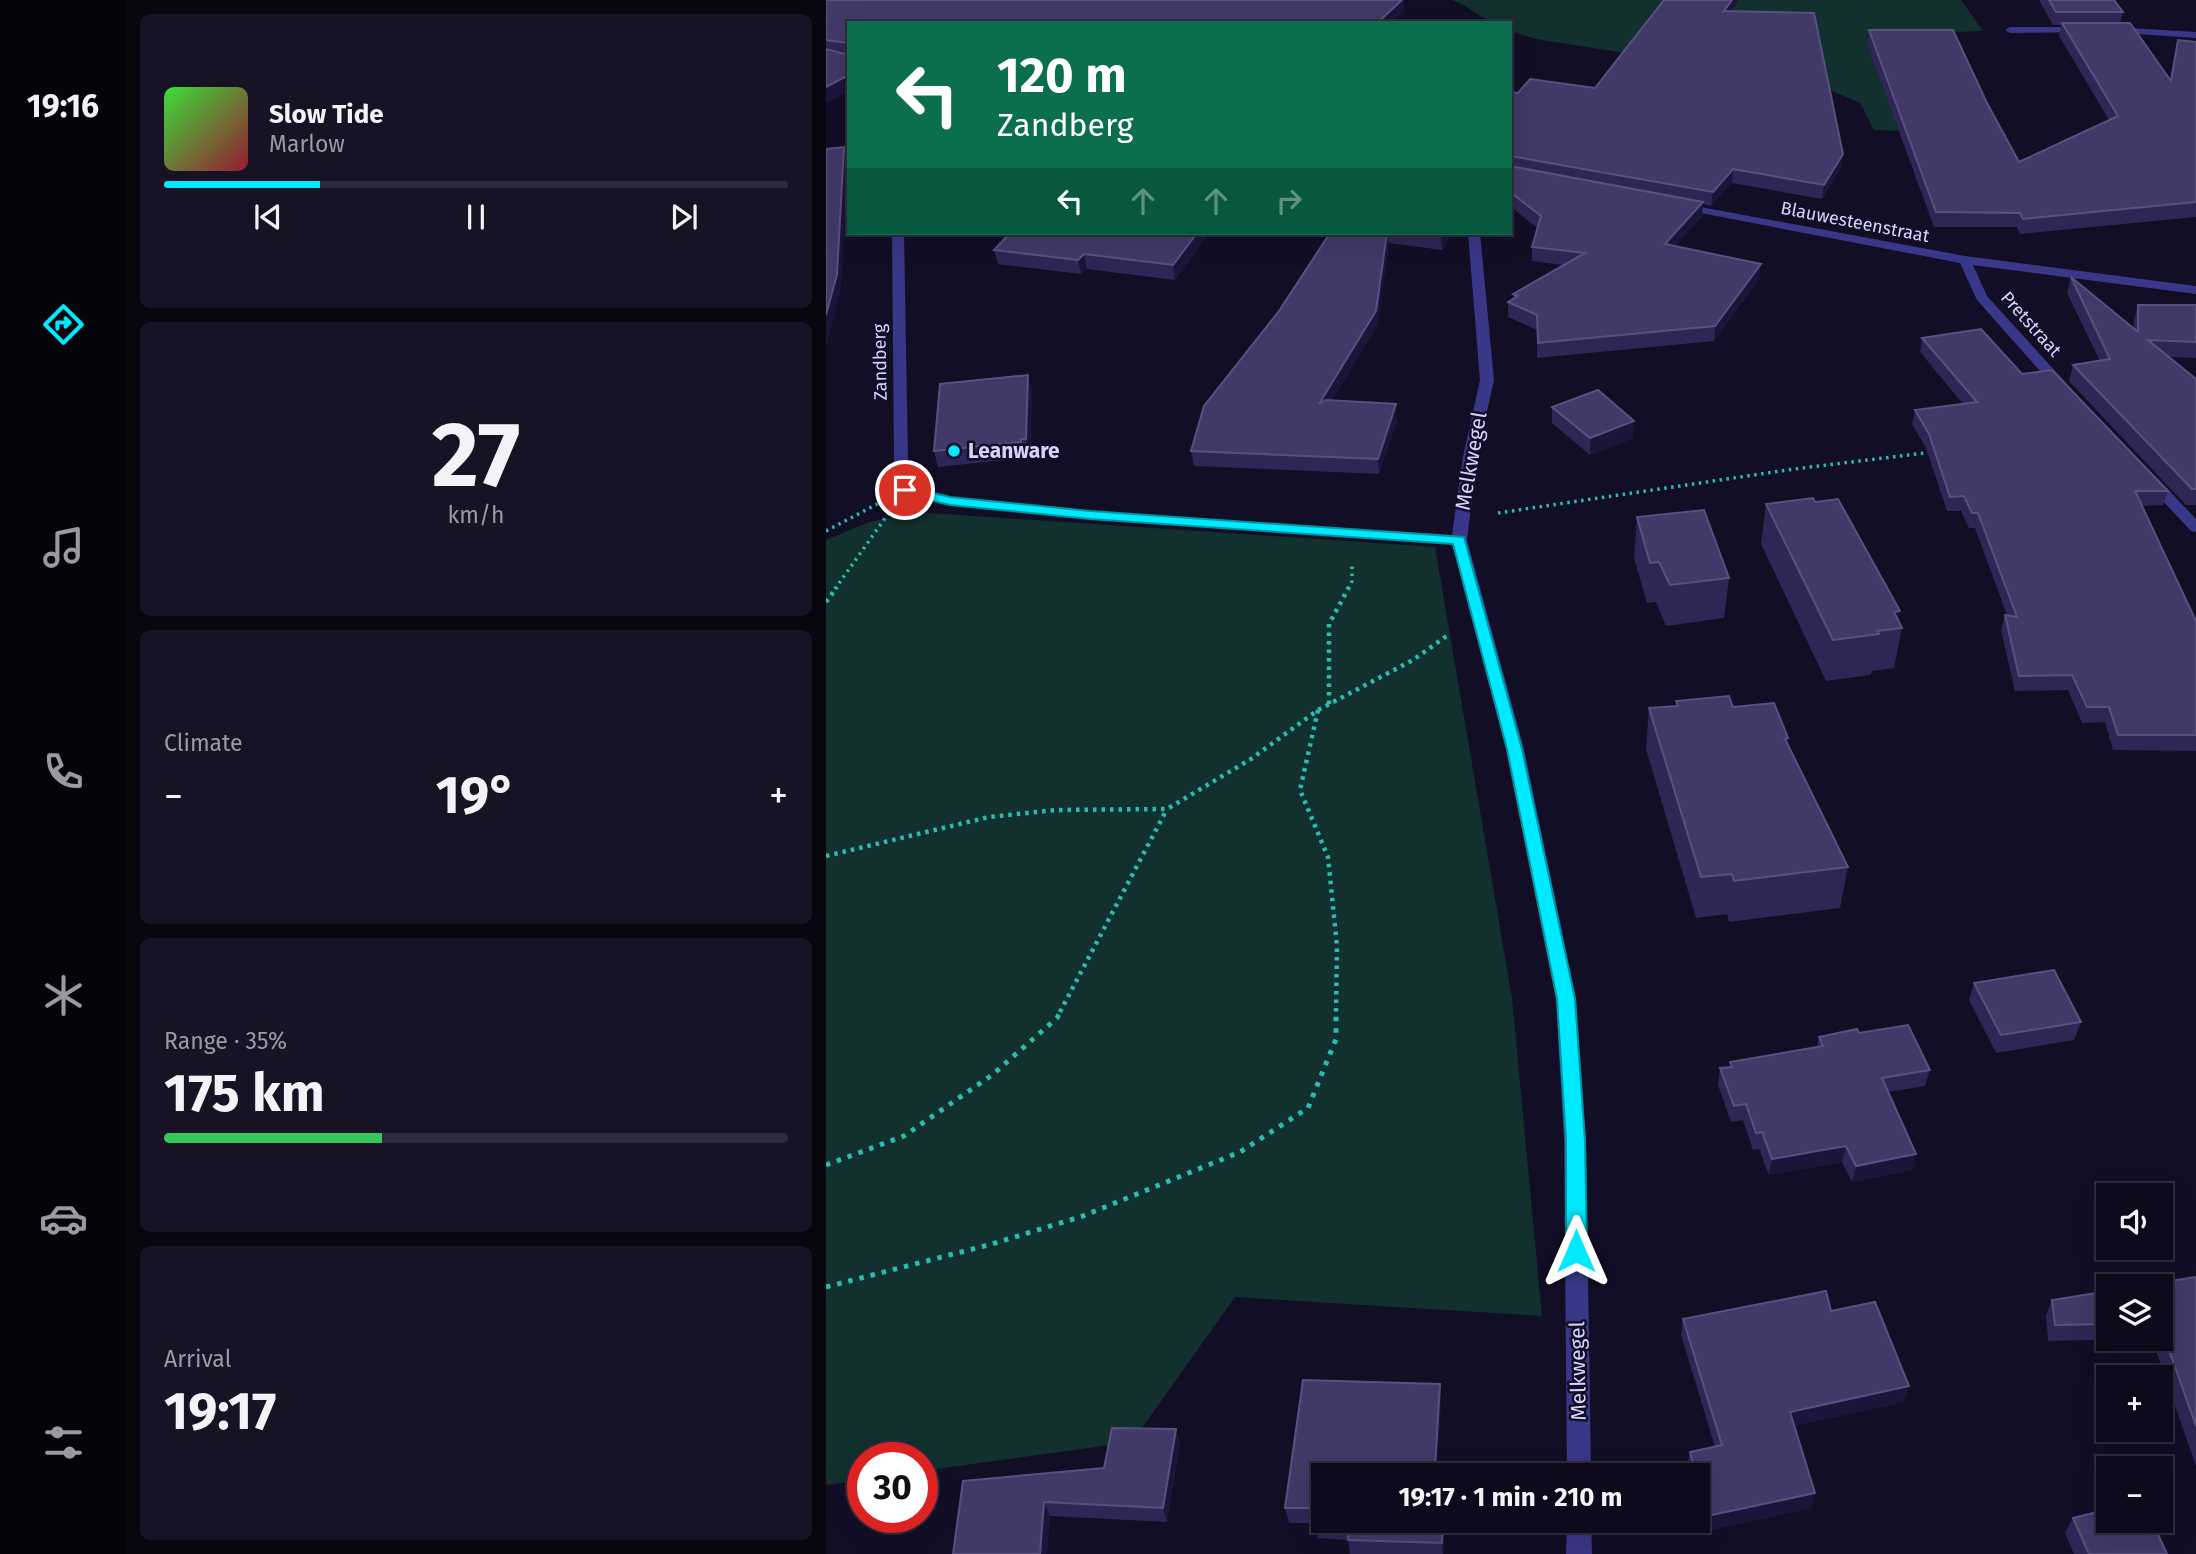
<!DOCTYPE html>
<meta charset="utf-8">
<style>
:root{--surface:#0e0a1c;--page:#171325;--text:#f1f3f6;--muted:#9b9aa3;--line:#2e2b3b;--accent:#00e9fe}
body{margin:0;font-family:"Fira Sans",sans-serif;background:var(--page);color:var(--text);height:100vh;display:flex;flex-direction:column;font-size:26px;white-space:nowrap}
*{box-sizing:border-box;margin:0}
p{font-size:23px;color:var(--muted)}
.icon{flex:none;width:38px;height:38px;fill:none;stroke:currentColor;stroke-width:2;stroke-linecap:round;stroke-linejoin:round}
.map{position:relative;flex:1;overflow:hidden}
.details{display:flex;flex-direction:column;gap:14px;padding:14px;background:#08060f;width:700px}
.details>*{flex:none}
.banner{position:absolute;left:21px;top:21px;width:665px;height:214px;border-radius:0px;box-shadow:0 7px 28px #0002,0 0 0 2px var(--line);background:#0b6e4f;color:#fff;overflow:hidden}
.tools{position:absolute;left:1270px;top:1183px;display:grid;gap:14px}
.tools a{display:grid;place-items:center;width:77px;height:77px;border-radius:0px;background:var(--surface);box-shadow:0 7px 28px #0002,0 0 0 2px var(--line);font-size:35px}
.speed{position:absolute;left:21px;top:1442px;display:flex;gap:14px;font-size:35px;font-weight:700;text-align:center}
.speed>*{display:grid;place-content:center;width:91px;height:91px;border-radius:50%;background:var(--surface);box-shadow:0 7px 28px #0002,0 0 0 2px var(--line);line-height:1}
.speed .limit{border:10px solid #d22;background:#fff;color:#111}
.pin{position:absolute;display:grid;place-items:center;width:60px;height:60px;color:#fff;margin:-30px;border:4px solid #fff;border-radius:50%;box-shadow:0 2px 7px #0007}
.me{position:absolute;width:77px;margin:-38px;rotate:0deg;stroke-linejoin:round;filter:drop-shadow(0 0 5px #0008)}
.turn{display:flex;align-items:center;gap:24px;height:147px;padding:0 35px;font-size:32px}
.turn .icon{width:91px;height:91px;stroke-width:2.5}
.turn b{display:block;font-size:49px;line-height:60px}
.lanes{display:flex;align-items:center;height:66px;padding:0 35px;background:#0003;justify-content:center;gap:35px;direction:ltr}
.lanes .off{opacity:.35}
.big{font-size:52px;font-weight:700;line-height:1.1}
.details .widget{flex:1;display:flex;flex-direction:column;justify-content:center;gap:10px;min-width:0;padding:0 24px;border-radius:10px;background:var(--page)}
.details .dial{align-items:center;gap:0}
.dial b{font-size:91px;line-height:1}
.song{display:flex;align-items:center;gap:21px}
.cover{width:84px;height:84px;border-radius:10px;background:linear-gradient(135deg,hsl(120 70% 55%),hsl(350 70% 35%))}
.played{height:7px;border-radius:4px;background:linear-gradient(90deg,var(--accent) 25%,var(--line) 25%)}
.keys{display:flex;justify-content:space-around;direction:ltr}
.heat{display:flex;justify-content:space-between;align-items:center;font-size:38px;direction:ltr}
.charge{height:10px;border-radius:5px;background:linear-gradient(90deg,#34c759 35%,var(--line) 0)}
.trip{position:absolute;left:485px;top:1463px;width:399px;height:70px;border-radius:0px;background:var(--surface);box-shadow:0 7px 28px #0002,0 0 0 2px var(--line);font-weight:700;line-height:70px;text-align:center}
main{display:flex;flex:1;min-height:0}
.menu{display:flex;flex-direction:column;width:126px;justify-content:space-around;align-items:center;background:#06040b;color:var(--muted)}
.menu .icon{width:49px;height:49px}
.menu .active{color:var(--accent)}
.menu b{font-size:32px;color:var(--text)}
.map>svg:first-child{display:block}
</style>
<main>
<nav class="menu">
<b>19:16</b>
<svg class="icon active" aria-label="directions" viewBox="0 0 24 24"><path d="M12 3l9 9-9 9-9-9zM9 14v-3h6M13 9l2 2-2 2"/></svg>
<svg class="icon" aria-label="music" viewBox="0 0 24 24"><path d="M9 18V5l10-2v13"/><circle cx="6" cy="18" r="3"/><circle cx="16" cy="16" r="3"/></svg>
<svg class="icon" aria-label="phone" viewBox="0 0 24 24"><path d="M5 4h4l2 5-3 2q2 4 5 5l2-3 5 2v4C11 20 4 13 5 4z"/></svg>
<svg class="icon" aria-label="climate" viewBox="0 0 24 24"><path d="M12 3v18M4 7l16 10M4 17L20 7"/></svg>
<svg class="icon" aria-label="car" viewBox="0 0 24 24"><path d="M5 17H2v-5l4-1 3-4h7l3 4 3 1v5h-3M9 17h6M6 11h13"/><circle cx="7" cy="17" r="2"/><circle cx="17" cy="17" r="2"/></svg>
<svg class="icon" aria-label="filters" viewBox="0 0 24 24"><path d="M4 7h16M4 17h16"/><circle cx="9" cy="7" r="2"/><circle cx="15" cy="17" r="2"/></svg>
</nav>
<section class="details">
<div class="widget">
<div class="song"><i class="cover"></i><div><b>Slow Tide</b><p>Marlow</p></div></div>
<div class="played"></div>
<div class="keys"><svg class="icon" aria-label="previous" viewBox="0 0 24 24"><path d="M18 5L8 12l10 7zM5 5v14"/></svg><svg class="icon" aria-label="pause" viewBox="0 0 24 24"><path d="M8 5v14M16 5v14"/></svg><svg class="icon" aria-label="next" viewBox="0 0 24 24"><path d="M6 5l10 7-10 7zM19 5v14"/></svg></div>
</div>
<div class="widget dial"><b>27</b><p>km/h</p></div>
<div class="widget"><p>Climate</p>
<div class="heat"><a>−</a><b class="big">19°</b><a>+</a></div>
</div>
<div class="widget"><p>Range · 35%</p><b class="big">175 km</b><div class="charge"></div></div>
<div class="widget"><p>Arrival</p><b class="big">19:17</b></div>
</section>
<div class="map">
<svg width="1370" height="1554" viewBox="0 0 1370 1554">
<rect width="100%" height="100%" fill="#120e26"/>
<g fill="#11302e">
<path d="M626,0H1135L1157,31L1041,35L1080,131L1048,130L1034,103L988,83L710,39L684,31V23C653,23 652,10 626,0Z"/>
<path d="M90,512L609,547L686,998L716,1316L409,1297L306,1442L96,1471V1458H37V1480L0,1485V540L43,522Z"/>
</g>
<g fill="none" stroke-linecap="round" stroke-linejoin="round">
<g stroke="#2abcb0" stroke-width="3.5" stroke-dasharray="2.5 4.5" stroke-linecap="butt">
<path d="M672,513L968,469L1107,452"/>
<path d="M0,531L55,502"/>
<path d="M9,589L62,514"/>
<path d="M522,589L526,581V564"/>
</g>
<g stroke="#2abcb0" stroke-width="4.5" stroke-dasharray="3.5 5" stroke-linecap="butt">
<path d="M0,602L11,587"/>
<path d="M503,704V624L523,587"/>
<path d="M492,710L474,790L502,857L511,946L510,1012"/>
<path d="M0,856L163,817L230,810L341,809L425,759L492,710L587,660L622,635"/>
<path d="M234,1012L341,809"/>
</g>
<g stroke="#2abcb0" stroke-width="5" stroke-dasharray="4.5 7" stroke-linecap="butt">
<path d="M0,1165L78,1136L166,1075L231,1018L235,1010"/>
<path d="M0,1287L166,1244L257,1216L414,1152L482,1108L510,1039V1010"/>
</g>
<g fill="#393787" fill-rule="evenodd">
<path d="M1258,27L1263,30L1261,32L1184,33L1179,30L1184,27Z"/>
<path d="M1286,27L1370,32V38L1283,32L1281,30Z"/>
<path d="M853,203L1139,256L1370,286V294L1147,265L1161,296L1241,384L1243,387L1236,391L1231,390L1151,300L1134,263L849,208L847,206Z"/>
<path d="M66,233H78L82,461L86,487L124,497L264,511L626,535L637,457L654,380L642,233H654L668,380L651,457L641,540L698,749L750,999L760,1141L765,1475H741L738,1141L730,999L680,749L627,544L264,519L124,505L74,493L68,461Z"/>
<path d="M1325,476L1330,477L1370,519V532L1365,531L1320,483L1318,480L1320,477Z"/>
<path d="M741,1521H765L766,1554H740Z"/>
</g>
</g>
<g fill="#2f2655">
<path d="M0,0L578,11L565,23H23V90L0,103Z"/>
<path d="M838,0H913L906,11L1017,154L1015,168L996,199L906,183L885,206L877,204L876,216L849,246L933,279L888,341L711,358V330L682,317V302L687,299V294L738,265L706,261V247L711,228L684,206V92L692,93L769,88Z"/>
<path d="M1213,0H1288L1297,12L1294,23L1344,79L1352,40L1370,42V217L1194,234L1191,227H1108L1041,44L1043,30L1161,103L1193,162L1283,120L1233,36L1235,25H1227Z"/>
<path d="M184,233H383L349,280L261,269L255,274L172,264L168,250Z"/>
<path d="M504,233H625L616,250L563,243L551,326L506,400L571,420L553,474L368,466L365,451Z"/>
<path d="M1245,277L1308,329V320L1312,305H1370V358L1342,357L1370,379V505H1360L1243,381L1247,365L1274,361L1241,293Z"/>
<path d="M1096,338L1196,374L1342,491L1337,505L1316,506L1370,621V751L1287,750L1279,722L1256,723L1242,690L1189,691L1175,630L1179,615H1181L1149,528H1143L1135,511H1121L1100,448L1086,424L1089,410L1137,404L1094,352Z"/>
<path d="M206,391L204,455H199V458L112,467L108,451Z"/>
<path d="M726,407L807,438L764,455L726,423Z"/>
<path d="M940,504L1074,611L1072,620L1076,628L1068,668L1046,671L1045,675L1000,681L935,544Z"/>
<path d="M811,517L903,578L898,618L840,626L830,602L821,603L808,558Z"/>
<path d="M850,701L907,707L962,738L961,744L1022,867L1014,908L903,922L901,914L870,918L820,749L823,708L850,706Z"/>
<path d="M1148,983L1255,1022L1248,1040L1170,1053L1143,1000Z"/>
<path d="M1033,1033L1104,1070L1099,1086L1062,1092L1090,1154L1086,1170L1026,1182L1016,1162L943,1175L933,1149L927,1150L917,1120L905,1122L892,1085L894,1068L904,1067V1062L991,1047L993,1037Z"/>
<path d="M1370,1277V1466L1326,1339H1335V1286Z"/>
<path d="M1283,1291V1339H1301L1222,1341L1220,1316L1226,1300Z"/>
<path d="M1005,1311L1083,1386L1077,1402L968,1426L989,1493L985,1508L879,1531L872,1504V1475H863L861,1467L864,1452L889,1447L855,1335L857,1319Z"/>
<path d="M477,1380L614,1384L615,1400L611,1467H620L621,1475H497V1521H619L617,1554H524L522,1540L492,1538L489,1523H463L459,1508Z"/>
<path d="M350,1429L354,1443L341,1522L224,1516L221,1554H127Z"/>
<path d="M1247,1518L1341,1554H1248L1239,1533Z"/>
</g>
<g fill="#1c153a">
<path d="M576,0H578V11L565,23H551Z"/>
<path d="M906,0H913L897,24L898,11Z"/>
<path d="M23,75V90L0,103V87Z"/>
<path d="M18,147L22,160L15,289L0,347V315Z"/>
<path d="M1017,154L1015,168L996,199L998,185Z"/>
<path d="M907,169L906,183L885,206L887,192Z"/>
<path d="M877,202L876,216L838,259L839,244Z"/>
<path d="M371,233H383L349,280L347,265Z"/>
<path d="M561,233L563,243L551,326L495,419L493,404Z"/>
<path d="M617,233H625L616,250L615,236Z"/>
<path d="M258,254L261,269L255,274L252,260Z"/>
<path d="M935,264L933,279L888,341L889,326Z"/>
<path d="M202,375L206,391L204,455L200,439Z"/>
<path d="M570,404L571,420L553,474L552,459Z"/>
<path d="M808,421L807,438L764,455V438Z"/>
<path d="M195,439L199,455V458L195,442Z"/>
<path d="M1074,611L1071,628L1068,612Z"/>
<path d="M1020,1146L1016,1162L943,1175L946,1159Z"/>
<path d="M1090,1154L1086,1170L1026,1182L1030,1166Z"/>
<path d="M614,1384L615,1400L611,1475L609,1467Z"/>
<path d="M1083,1386L1077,1402L960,1428L964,1412Z"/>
<path d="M350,1429L354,1443L341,1522L337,1508Z"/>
<path d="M989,1493L985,1508L879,1531L881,1516Z"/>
<path d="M218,1502L224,1516L221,1554H214Z"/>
<path d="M617,1521H619L617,1554L616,1543Z"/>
</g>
<g fill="#413967" stroke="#58517f" stroke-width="2">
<path d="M0,0H576L551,23H23V75L0,87V49L19,54L22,51V43L0,40Z"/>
<path d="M838,0H906L898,11L988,13L1017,154L998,185L907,169L887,192L684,156V92L692,93L704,79L769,88Z"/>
<path d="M1223,0H1288L1297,12H1230Z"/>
<path d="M1236,23H1304L1345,81L1352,40L1370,42V202L1197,219L1194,213L1110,212L1043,30H1127L1161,103L1193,162L1292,116Z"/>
<path d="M18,147L11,274L0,315V149Z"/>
<path d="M684,166L877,202L839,244L935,264L889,326L712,343L711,315L682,302L692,296L687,294L759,253L706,247L715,216L684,192Z"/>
<path d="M184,233H371L347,265L258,254L252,260L168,250Z"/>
<path d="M504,233H561L550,311L493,404L500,400L570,404L552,459L365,451L378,406L453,311Z"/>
<path d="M592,233H617L615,236Z"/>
<path d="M1245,277L1312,332V305H1370V342L1322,340L1370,379V489H1366L1247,365L1284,359Z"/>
<path d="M1155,329L1196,374L1226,370L1342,491H1309L1370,621V735H1292L1283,707H1261L1246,675L1193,676L1179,615L1191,617L1152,513H1146L1138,496L1124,497L1103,434L1089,410L1151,402L1096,338Z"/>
<path d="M202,375L200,439H195V442L108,451L114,384Z"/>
<path d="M772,390L808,421L764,438L726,407Z"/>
<path d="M987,498L989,502L1012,499L1074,611L1068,612L1076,628L1051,631L1053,634L1007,640L940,504Z"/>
<path d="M878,510L903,578L844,585L833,562L824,563L811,517Z"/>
<path d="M903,696L907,707L948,703L962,738L959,739L1022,867L908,881L906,874L875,877L823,708L852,706L850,701Z"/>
<path d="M1228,970L1255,1022L1175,1035L1148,983Z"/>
<path d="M1082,1025L1104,1070L1056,1078L1090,1154L1030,1166L1020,1146L946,1159L936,1132L930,1133L920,1104L908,1106L894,1068L906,1067L904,1062L997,1046L993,1037L1031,1029L1033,1033Z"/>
<path d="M1370,1277V1426L1335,1327V1286H1312Z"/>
<path d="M1000,1291L1005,1311L1049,1302L1083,1386L964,1412L989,1493L881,1516L872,1480V1475H870L864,1452L896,1445L857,1319Z"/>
<path d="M1283,1291V1324L1229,1325L1226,1300Z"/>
<path d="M477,1380L614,1384L609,1467H620V1475H497V1521H617L616,1543L522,1540L523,1525L489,1523L491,1508H459Z"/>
<path d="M286,1428L350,1429L337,1508L218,1502L214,1554H127L137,1481L278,1468Z"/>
<path d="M1283,1509V1521H1326L1341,1554H1263L1247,1518Z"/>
</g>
<path fill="#00e9fe" stroke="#0097a5" stroke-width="2" d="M79,486L124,497L264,511L638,537L696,749L749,999L759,1141L761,1251L758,1257L750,1260L743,1257L740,1251V1141L731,999L681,749L627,544L264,519L124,505L74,493L72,490Z"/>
<circle fill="#00e9fe" stroke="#120e26" stroke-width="2.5" cx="128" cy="451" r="7"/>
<g text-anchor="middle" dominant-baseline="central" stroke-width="5" stroke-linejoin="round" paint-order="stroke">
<g font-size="18" fill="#d7d3ff" stroke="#120e26">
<text transform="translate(1029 222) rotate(11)">Blauwesteenstraat</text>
<text transform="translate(1205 324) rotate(48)">Pretstraat</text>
<text transform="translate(54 362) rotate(-91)">Zandberg</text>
</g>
<g font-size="21" font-weight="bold" fill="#d7d3ff" stroke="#120e26" text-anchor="start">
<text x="142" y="451">Leanware</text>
</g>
<g font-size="21" fill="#d7d3ff" stroke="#120e26">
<text transform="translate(645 461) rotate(-80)">Melkwegel</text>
<text transform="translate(752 1371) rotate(-91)">Melkwegel</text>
</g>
</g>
</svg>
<div class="tools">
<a><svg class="icon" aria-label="sound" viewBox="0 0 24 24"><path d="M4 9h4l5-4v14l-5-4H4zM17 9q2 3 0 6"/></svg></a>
<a><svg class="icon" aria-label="layers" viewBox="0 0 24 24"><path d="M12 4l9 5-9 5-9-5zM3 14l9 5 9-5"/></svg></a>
<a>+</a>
<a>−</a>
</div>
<div class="speed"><div class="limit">30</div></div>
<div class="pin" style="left:79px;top:490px;background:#d93025"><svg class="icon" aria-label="arrive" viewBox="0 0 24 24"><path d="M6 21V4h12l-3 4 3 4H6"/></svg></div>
<svg class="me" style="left:750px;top:1251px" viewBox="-20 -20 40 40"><path d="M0-17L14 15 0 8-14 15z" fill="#00e9fe" stroke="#fff" stroke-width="4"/></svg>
<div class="trip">19:17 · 1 min · 210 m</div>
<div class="banner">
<div class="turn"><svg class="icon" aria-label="left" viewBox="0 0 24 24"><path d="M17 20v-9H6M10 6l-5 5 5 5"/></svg><div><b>120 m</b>Zandberg</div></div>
<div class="lanes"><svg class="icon" aria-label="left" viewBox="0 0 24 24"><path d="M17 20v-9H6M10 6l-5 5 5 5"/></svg><svg class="icon off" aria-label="ahead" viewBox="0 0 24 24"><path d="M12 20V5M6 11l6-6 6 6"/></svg><svg class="icon off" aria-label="ahead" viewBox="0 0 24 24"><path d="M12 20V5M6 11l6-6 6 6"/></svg><svg class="icon off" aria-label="right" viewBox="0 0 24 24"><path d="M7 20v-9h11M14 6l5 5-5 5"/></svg></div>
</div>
</div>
</main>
